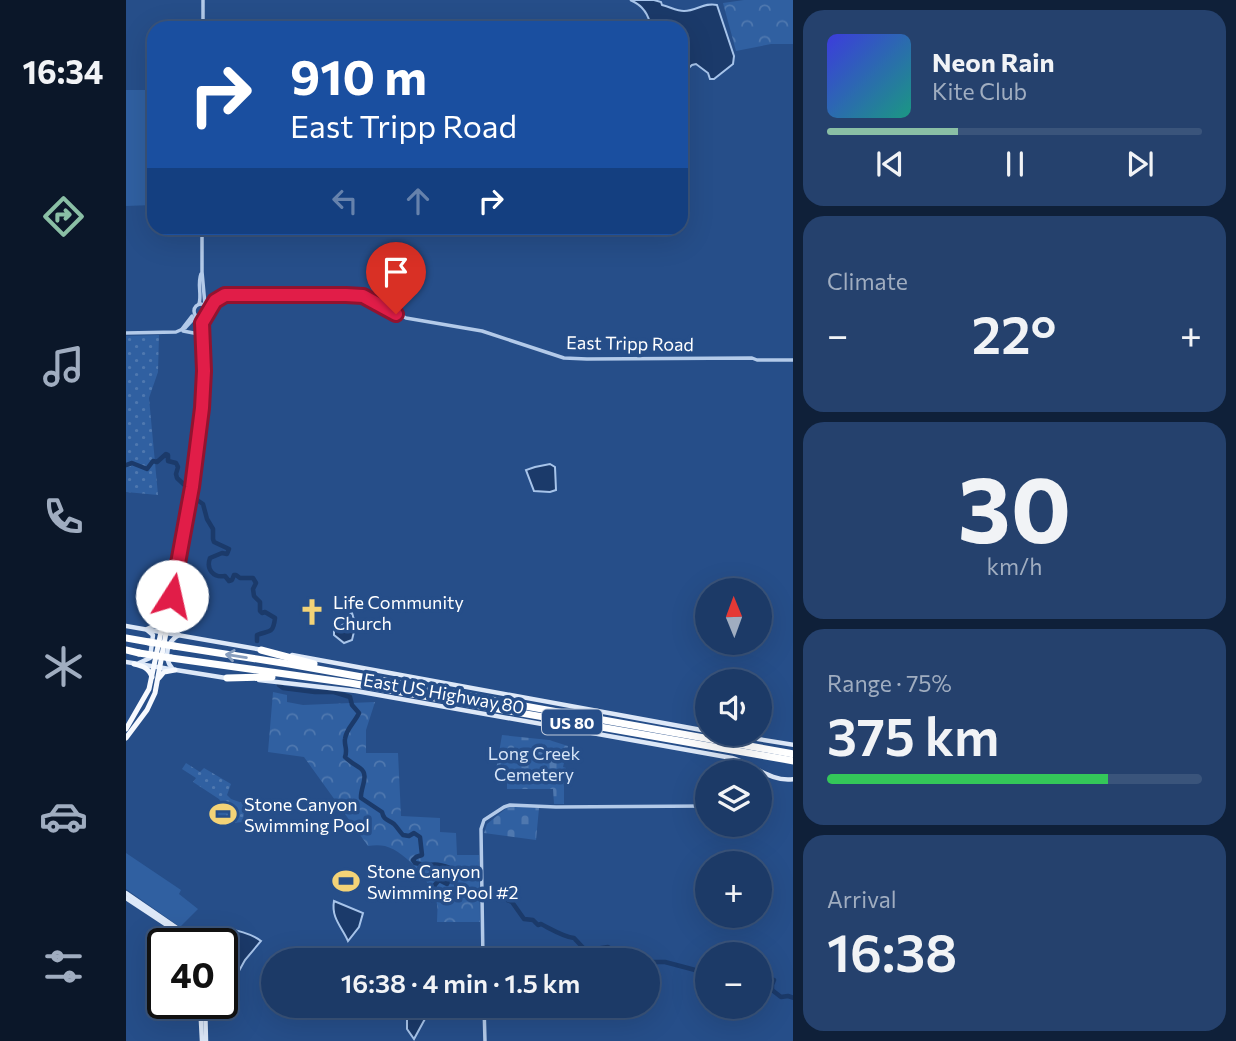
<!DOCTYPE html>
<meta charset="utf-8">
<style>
:root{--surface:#1c3a67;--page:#25416d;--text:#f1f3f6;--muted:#a0adc0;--line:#3a547b;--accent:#8abfa5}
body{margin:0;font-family:Commissioner,sans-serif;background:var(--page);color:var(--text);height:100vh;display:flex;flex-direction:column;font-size:26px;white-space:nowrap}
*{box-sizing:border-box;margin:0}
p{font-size:23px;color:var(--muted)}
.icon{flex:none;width:38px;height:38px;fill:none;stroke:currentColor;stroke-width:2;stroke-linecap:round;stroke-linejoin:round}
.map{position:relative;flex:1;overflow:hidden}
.panel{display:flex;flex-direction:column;gap:10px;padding:10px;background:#0f2039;width:443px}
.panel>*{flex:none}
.guide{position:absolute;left:21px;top:21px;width:541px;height:214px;border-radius:21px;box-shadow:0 7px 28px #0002,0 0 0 2px var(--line);background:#1a4fa0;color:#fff;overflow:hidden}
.needle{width:46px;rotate:359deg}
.fabs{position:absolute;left:569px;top:578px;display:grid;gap:14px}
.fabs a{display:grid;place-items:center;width:77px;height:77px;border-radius:50%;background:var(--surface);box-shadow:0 7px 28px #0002,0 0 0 2px var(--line);font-size:35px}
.speed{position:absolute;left:21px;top:928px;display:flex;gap:14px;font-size:35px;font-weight:700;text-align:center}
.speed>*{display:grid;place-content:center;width:91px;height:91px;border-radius:50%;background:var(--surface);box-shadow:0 7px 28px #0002,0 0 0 2px var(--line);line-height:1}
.speed .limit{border:4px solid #111;border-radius:10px;background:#fff;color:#111}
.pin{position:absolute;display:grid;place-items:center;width:60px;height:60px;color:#fff;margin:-72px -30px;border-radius:50% 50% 50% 0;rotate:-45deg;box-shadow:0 0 7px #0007}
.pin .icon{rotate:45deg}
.me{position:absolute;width:77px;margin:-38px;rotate:10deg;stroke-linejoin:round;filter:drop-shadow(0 0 5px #0008)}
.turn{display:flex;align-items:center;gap:24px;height:147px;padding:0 28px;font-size:32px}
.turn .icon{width:91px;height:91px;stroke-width:2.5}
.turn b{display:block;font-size:49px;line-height:60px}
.lanes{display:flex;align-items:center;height:66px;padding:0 28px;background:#0003;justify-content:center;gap:35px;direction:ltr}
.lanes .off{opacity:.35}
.big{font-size:52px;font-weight:600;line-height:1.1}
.panel .tile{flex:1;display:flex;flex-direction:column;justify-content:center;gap:10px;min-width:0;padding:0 24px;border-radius:21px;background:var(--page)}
.panel .dial{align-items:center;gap:0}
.dial b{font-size:91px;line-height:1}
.song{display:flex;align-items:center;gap:21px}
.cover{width:84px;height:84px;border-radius:10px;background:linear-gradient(135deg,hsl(240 70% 55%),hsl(170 70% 35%))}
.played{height:7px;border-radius:4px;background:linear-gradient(90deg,var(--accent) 35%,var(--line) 35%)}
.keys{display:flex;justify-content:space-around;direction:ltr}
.heat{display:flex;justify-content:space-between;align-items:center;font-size:38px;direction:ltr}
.charge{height:10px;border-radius:5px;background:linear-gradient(90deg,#34c759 75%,var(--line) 0)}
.trip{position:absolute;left:135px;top:948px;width:399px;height:70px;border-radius:35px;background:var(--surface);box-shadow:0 7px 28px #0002,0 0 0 2px var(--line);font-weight:600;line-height:70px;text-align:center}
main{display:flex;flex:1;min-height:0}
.dock{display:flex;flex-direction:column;width:126px;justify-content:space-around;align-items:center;background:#0b1729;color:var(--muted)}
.dock .icon{width:49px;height:49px}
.dock .current{color:var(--accent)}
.dock b{font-size:32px;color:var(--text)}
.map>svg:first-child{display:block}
</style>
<main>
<nav class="dock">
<b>16:34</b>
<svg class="icon current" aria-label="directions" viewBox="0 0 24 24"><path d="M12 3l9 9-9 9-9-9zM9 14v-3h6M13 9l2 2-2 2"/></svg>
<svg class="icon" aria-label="music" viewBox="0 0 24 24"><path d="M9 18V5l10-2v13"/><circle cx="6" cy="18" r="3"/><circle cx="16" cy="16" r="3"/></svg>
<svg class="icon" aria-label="phone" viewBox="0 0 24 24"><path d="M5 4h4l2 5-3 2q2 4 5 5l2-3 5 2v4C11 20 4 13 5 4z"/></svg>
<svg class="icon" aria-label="climate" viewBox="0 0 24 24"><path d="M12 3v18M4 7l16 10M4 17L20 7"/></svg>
<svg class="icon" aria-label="car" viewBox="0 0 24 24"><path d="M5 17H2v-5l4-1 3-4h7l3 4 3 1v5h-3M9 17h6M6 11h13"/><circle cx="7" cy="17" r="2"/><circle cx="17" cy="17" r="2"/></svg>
<svg class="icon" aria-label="filters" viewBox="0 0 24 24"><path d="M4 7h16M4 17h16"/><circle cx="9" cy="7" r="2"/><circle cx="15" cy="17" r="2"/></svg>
</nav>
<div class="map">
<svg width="668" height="1041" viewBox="0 0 668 1041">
<defs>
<pattern id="forest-crowns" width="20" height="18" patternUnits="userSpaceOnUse" patternTransform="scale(1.75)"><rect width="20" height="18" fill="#3060a1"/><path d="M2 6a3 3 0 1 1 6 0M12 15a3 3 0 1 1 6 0" fill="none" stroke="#4f78af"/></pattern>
<pattern id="cemetery-stones" width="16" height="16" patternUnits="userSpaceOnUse" patternTransform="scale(1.75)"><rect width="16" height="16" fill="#3060a1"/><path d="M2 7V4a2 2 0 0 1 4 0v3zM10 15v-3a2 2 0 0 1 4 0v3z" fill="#4f78af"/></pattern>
<pattern id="park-dots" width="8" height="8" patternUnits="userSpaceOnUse" patternTransform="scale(1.75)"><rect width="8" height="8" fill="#3060a1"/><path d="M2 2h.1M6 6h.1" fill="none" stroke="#4f78af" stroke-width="1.8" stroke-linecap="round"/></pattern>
</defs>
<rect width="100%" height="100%" fill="#264e89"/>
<g fill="#3060a1">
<path d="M0,90H28V205L0,206Z"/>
<path d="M0,853L55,890L53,894L72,909L54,927L0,889Z"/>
</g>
<g fill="url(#forest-crowns)">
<path d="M618,0H667V44H645L610,51L597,3Z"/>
<path d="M147,692L161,695V702L177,705L249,702L240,730V753H272L275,816L314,818V832L330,833L331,855H353L354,922H311C311,916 312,910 311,904C306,883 281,852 259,846C254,845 248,845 242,846L178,757L142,752Z"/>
</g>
<g fill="url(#cemetery-stones)">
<path d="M376,735L423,740L442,746L437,767L440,768L438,775V804H428L427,789H381V771L370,770Z"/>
<path d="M383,806L413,808L410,840L358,833L361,824Z"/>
</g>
<g fill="url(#park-dots)">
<path d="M33,335L32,372L23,398L32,495L0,492V336Z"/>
<path d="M60,763L74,772L78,768L105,784L101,795L105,799L119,804L117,822L88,825L84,817L99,808L93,799L67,782L70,778L56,769Z"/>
</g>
<g fill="#1b3a6a" stroke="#a7c4ea" stroke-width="2">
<path d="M504,0H528L535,2L536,5C544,7 551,11 558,11C571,11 578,2 591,5L608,56L607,64L588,79H584L582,73L570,64L566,65L555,75V28H525C523,14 517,5 504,0Z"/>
<path d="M424,464L429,467L430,490L424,492L408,491L400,470L409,467Z"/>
<path d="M226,613C229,620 229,631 226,640L218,643L208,635V629C217,626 221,623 224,614Z"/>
<path d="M208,901L237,913L233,927L222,941C216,927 205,918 208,901Z"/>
<path d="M97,929C109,929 126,934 135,941L119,960L108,980L96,987V943H95Z"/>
<path d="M281,1006H306L288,1039L281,1029Z"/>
</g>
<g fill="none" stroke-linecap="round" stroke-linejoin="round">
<g stroke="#1b3a6a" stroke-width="4.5">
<path d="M0,465L6,463L21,469L27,461L31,462L40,454L42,455V461L50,463L52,467L50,474L51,478L66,492L68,498L77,504L81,519L87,529V539L88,542L103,549L101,554L96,553L84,558C80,569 87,578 99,576L103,581L106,580L108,575H110L114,578H127L130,583L127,589L128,596L134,602V611L136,613L139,612L149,618C147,635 143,630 131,635V641"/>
<path d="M153,685L157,688L189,692H208L224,697L226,705L233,713C229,722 220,729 219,739C218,746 222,749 219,757C224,762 228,764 234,768C244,775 234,788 235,798L256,812C258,821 262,819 268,824C271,827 274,832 277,835L283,836L288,833L294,837L296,855L290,857L287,860L289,863L294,864L299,868C305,862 316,865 324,868L322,874V882L321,884L313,880L308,886C312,895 315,900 325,901L332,894L338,895L351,893L366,894L386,902L398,919L407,920L412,925L415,924C425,929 438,937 448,938L462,953H468L469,949L482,947L486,950L490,949L494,951L500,952L513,961"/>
<path d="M522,962H539L573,971L581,967"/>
<path d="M634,977L648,980L646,985V990L655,997L662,996L668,998"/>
</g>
<g stroke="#b3cae9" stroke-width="3.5">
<path d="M77,28V0"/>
<path d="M76,228V272L79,305"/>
<path d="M73,304C76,294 71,284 75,274"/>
<circle cx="75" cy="311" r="7"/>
<path d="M79,306L90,296L98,295L231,296L251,302L280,318L356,331L438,358L461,359L626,358L631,360H668"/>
<path d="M56,329L66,316"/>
<path d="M57,331L73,334"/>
<path d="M0,333L50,332L59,328L70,316"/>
<path d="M35,632C40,603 44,575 50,547C65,472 83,393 71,317"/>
<path d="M40,633C53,558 70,484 76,409C79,380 78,352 76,323L79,318"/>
<path d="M357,961L355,829L358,820L378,807L384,805L430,807L581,806"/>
<path d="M358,1006L359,1041"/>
</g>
<g stroke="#dde8f8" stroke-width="4.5">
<path d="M43,617L45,626L52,634"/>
<path d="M0,626L137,650"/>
<path d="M21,629L30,625L38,617"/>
<path d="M166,655L581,731"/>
<path d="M0,662L100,678"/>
<path d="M13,663L24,658L27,635L21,630"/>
<path d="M46,668C37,658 41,641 53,635"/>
<path d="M133,680L230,691L606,758C626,764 646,783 668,779"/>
<path d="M596,733L668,745"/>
<path d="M0,893L51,928L63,943"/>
<path d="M0,898L41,925L58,943"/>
<path d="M74,1003L76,1041"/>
<path d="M79,1003L80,1041"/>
</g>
<g stroke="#f6f9fe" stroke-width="5">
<path d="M8,664C17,666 23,668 26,677"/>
<path d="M33,678L38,672L49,670"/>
<path d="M0,729L23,689L35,632"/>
<path d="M0,738L21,710L29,693L40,633"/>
</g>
<g stroke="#fff" stroke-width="7">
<path d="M0,638L23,642"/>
<path d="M48,646L163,664L668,754"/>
<path d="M0,650L13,653"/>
<path d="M135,650L188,664"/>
<path d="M45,658L224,683L668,761"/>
<path d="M101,678L146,677"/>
</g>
<g stroke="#fff" stroke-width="7">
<path d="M23,642L48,646"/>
<path d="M13,653L45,658"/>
</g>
</g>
<defs><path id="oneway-shaft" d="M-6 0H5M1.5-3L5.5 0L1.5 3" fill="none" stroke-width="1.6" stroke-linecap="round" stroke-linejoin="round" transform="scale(1.75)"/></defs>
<use stroke="#889ebe" href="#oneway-shaft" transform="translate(110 656) rotate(-171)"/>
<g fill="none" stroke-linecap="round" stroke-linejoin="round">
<defs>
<path id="route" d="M46,596L66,487L76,408L78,371L76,323L89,301L99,295H220L237,296L270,314"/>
</defs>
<use href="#route" stroke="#92132f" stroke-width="18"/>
<use href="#route" stroke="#e11d48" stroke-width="12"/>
</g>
<defs>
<symbol id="church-bare" viewBox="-9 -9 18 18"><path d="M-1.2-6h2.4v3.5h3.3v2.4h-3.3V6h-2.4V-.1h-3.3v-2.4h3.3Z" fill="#f3d377" stroke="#264e89" stroke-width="2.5" paint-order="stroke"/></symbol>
<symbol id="stadium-bare" viewBox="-9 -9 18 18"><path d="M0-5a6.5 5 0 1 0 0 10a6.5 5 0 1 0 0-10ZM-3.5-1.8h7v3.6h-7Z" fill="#f3d377" stroke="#264e89" stroke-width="2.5" paint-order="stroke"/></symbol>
</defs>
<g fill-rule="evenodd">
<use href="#church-bare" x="167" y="593" width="38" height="38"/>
<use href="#stadium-bare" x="78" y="795" width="38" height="38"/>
<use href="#stadium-bare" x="201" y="862" width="38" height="38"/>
</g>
<g text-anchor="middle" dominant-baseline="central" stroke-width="7" stroke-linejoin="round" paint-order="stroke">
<rect fill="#264e89" stroke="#becadc" stroke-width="2" x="416" y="709.5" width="60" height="25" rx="5"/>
<g font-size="16" font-weight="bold" fill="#fff">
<text x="446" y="722">US 80</text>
</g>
<g font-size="18" fill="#fff" stroke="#264e89">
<text transform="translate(504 343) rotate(1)">East Tripp Road</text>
<text transform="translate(318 693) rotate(10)">East US Highway 80</text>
</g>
<g font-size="18" fill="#fff" stroke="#264e89" text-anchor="start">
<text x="207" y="602">Life Community<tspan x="207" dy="21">Church</tspan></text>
<text x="118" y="804">Stone Canyon<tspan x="118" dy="21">Swimming Pool</tspan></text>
<text x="241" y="871">Stone Canyon<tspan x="241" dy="21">Swimming Pool #2</tspan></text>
</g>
<g font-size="18" fill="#d7e5f7" stroke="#264e89">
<text x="408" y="753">Long Creek<tspan x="408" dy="21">Cemetery</tspan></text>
</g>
</g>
</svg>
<div class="fabs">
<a><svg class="needle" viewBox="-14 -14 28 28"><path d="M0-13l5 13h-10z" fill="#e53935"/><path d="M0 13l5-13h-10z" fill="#a0adc0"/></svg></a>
<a><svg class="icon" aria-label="sound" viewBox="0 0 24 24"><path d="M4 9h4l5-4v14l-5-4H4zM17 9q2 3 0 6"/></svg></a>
<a><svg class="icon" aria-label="layers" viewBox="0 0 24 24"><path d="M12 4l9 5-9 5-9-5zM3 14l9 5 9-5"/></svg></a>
<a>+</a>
<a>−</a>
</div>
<div class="speed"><div class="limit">40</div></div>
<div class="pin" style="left:270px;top:314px;background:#d93025"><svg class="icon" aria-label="arrive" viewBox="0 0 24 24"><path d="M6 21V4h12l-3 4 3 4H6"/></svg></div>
<svg class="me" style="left:46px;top:596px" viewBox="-20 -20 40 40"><circle r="19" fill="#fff"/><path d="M0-13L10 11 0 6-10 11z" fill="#e11d48"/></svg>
<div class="trip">16:38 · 4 min · 1.5 km</div>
<div class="guide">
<div class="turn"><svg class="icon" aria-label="right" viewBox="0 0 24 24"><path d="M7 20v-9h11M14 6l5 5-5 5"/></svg><div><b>910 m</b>East Tripp Road</div></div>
<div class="lanes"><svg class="icon off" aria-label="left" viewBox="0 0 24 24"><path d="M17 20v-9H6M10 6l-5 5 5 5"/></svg><svg class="icon off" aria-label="ahead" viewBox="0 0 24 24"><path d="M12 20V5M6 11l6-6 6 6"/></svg><svg class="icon" aria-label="right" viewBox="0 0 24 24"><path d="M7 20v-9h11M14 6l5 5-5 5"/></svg></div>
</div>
</div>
<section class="panel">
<div class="tile">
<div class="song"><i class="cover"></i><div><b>Neon Rain</b><p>Kite Club</p></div></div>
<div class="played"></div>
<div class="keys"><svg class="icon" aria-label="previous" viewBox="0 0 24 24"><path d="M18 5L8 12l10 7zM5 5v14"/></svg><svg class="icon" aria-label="pause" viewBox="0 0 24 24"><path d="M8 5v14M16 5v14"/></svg><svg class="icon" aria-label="next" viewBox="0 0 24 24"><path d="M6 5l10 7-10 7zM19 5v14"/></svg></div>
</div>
<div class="tile"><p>Climate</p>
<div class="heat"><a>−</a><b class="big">22°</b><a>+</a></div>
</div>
<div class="tile dial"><b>30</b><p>km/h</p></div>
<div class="tile"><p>Range · 75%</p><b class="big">375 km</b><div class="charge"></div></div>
<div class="tile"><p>Arrival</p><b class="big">16:38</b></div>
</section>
</main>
